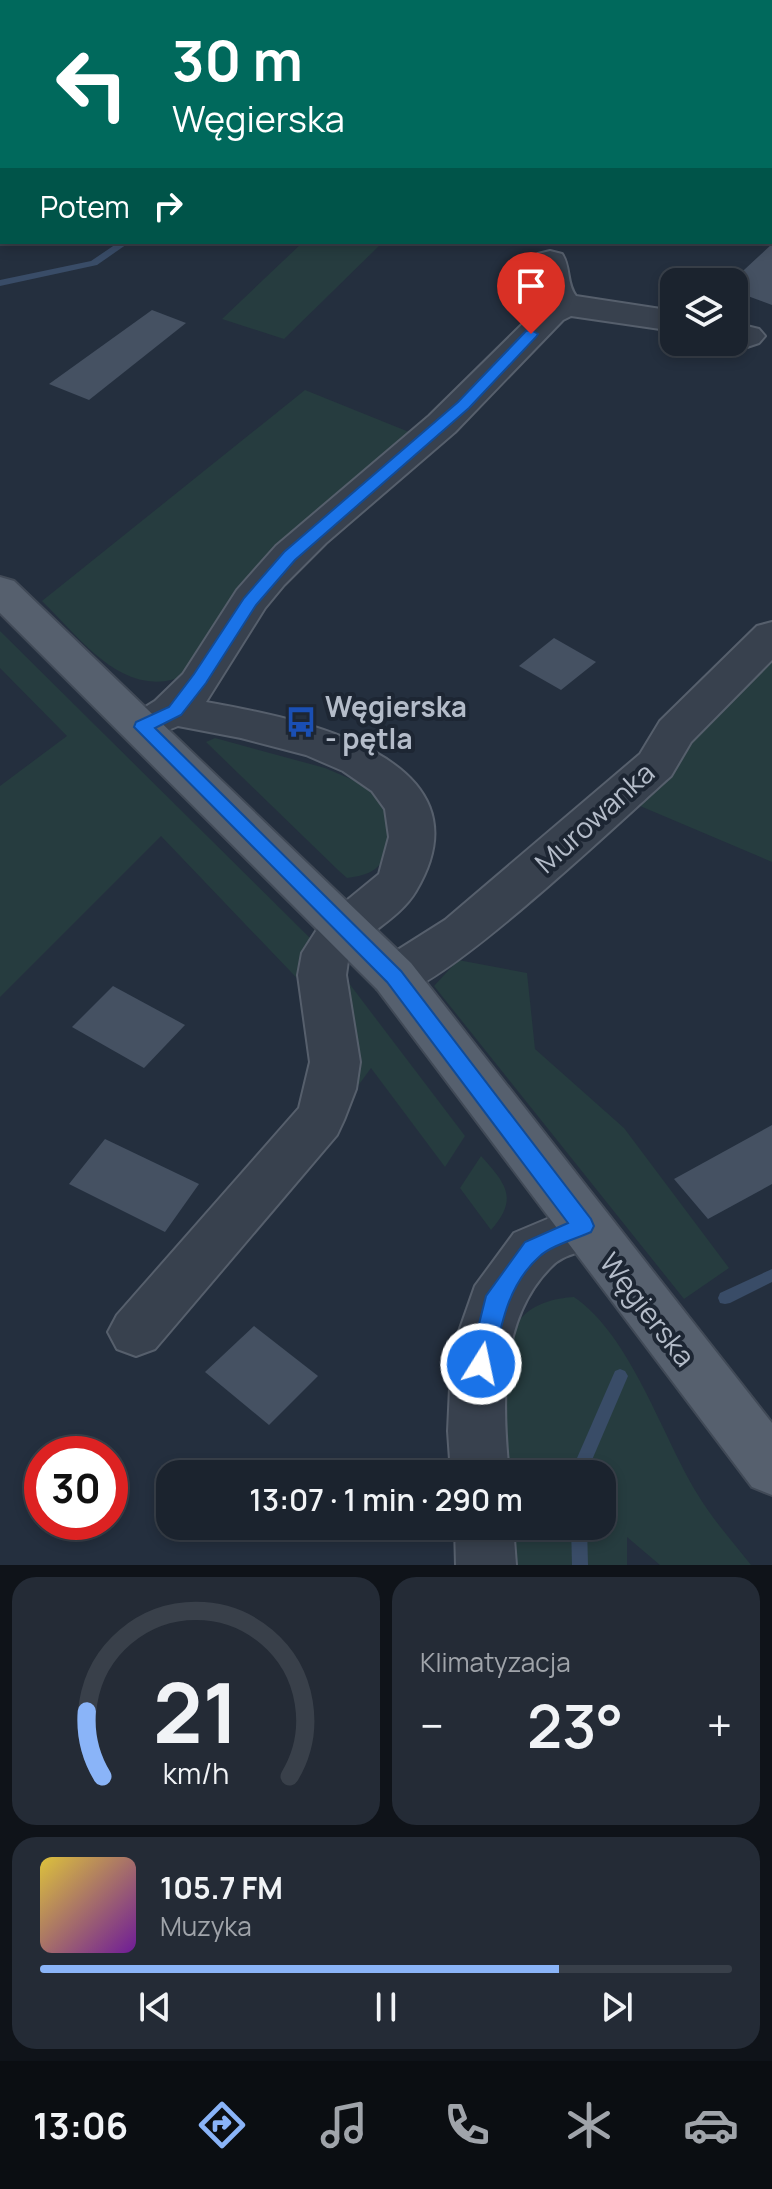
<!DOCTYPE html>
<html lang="pl">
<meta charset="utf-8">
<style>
:root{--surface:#1b232e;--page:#242b36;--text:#f1f3f6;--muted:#a0a4aa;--line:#39404a;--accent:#8ab4f8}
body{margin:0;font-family:Manrope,sans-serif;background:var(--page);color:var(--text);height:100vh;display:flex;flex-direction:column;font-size:30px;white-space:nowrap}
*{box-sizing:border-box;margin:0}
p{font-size:26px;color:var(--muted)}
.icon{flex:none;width:44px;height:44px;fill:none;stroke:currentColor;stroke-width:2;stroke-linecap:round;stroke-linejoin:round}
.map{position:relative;height:1565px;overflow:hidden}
.drawer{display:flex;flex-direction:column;gap:12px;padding:12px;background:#0f1319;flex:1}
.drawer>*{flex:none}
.guide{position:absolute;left:0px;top:0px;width:772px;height:244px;box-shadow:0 4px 12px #0003,0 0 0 2px var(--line);background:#00695c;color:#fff;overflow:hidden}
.buttons{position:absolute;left:660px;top:268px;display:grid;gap:16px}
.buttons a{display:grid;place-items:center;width:88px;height:88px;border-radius:16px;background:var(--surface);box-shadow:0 4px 12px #0003,0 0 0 2px var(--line);font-size:40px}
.speed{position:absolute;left:24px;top:1436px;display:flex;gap:16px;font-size:40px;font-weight:700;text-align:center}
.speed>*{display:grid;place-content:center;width:104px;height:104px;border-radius:50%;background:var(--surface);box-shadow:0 4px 12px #0003,0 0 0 2px var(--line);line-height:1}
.speed .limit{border:12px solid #d22;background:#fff;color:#111}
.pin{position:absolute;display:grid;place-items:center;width:68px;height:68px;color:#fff;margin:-82px -34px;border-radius:50% 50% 50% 0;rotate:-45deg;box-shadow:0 0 8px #0007}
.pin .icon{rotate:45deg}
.me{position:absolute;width:88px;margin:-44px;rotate:10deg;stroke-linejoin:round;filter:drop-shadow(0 0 6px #0008)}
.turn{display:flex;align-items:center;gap:28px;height:168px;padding:0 40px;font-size:36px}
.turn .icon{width:104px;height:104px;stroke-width:2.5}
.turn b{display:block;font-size:56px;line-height:68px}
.then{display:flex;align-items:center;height:76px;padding:0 40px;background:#0003;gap:16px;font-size:30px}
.big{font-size:60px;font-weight:600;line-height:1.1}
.drawer .tile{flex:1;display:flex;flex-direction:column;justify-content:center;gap:12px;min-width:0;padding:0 28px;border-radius:24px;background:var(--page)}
.drawer .dial{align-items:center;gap:0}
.dial svg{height:208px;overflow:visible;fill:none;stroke:var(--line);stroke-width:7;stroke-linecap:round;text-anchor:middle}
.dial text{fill:var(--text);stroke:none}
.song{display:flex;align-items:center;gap:24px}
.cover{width:96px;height:96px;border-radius:12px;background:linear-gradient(135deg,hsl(50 70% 55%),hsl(280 70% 35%))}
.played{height:8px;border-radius:4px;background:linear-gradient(90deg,var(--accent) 75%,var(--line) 75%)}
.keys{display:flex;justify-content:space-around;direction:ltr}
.heat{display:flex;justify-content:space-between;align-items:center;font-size:44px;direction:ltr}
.drawer .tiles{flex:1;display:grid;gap:12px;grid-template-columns:1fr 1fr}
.tile:last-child{grid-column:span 2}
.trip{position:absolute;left:156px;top:1460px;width:460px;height:80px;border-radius:24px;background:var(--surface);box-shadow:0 4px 12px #0003,0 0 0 2px var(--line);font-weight:600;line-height:80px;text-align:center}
.dock{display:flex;height:128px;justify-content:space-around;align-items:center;background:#0b0e12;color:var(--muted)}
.dock .icon{width:56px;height:56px}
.dock .active{color:var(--accent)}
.dock b{font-size:36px;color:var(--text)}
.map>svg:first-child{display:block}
</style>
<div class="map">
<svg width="772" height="1565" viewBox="0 0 772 1565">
<rect width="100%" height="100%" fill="#242f3e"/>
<g fill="#263c3f">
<path d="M303,242H383L284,339L222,319Z"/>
<path d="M305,390L419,436L190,673C127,705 83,641 42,601Z"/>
<path d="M0,631L313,941V995L161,836L0,997V786L67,736L0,668Z"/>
<path d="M772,644V862L633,803L681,737Z"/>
<path d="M215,738L325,768L353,780L376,794L398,829C385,859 383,874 347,878L338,870L206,742Z"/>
<path d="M458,960L527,973L535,1049L624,1128L729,1268L684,1299L434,986Z"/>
<path d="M345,978L465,1136L445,1167L371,1068L336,1116Z"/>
<path d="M481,1156C506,1184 519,1198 491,1230L460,1188Z"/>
<path d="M574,1297C631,1336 662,1436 698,1495C713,1520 733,1542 751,1565H660L627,1537V1565H507L506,1526H602V1474H504C504,1438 498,1349 519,1321C531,1304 555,1298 574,1297Z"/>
</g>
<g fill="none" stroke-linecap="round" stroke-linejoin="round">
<g fill="#394c67" fill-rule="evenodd">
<path d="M119,242H130L97,265L0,286V280L91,261Z"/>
<path d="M772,1269V1282L730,1303L725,1304L720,1303L718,1298L720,1293Z"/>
<path d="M620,1369L625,1371L628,1376L586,1474H570L615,1371Z"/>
<path d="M571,1526H587L588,1565H572Z"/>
</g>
</g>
<g fill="#455162">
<path d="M772,244V305L734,291V282H731Z"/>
<path d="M152,310L186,323L89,400L49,384Z"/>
<path d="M554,638L596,662L561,690L519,666Z"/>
<path d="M113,986L185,1025L144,1068L72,1027Z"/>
<path d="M772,1125V1184L708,1219L674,1179Z"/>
<path d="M105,1139L199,1184L165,1232L69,1184Z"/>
<path d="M254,1326L318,1376L269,1425L205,1372Z"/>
</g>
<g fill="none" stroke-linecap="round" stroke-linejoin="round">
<defs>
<g id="minor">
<path d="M2,214V235L0,236V215Z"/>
<path d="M550,251L562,254C571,267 566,283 576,296L674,311V331L571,316L563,320L455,432L326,543L284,585L265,608L206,702C295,718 496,756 416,891C400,918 369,931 349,954L346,975L360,1062L356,1089L344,1120L337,1135L155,1349L136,1356L117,1349L108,1332L117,1315L299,1108L310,1062L298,975L302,953L323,920L379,874L389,837L385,809L372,791L343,771L306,755L241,738L178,726L154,736L139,731L133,721L139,711L155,701L183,674L237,590L276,546L429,416L545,302C535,288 527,269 538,254Z"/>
<path d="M734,323L759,329L765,336L759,343L747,347L724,342H734Z"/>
<path d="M772,622V660L691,742L671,776C628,814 440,993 395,994C389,994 382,991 377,989L370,976L377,963L445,920L640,754L660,721L757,626Z"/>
<path d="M583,1204L602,1210L609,1226C594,1258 570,1247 551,1267C498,1320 502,1405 509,1474H451L448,1431L450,1388L456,1340L475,1286L514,1233Z"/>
<path d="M455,1526H513L516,1565H456Z"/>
</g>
<path id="major" d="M0,577L14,581L411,963L772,1423V1495L752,1487L377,989L0,613Z"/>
</defs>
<use href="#minor" stroke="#565f6c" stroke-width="4"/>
<use href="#major" stroke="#414a57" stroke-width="4"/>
<use href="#minor" fill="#38414e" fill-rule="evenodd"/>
<use href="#major" fill="#56606e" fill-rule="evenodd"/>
</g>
<path fill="#1a73e8" stroke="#114b97" stroke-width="2" d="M531,330L538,334L536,337L469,408L295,560L256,605L206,683L181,715L155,728L401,971L591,1219L594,1226L591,1232C576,1239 552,1245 540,1256C508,1284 501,1325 493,1364L489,1371L481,1374L473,1371L469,1364L486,1296L525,1242L568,1223L387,982L134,727L136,722L169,707L194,674L244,598L284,552L458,402L526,331Z"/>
<defs>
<symbol id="bus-bare" viewBox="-9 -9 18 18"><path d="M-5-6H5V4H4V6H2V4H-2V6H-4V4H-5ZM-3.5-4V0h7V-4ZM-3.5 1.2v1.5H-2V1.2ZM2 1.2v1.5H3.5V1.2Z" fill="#1a4fb4" stroke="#1d2633" stroke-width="2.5" paint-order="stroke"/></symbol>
</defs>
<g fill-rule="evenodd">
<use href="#bus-bare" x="279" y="700" width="44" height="44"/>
</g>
<g text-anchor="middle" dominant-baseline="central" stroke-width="8" stroke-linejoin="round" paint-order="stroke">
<g font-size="28" font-weight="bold" fill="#b4bcc9" stroke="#1d2633" text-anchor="start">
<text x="325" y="706">Węgierska<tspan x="325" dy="32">- pętla</tspan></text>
</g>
<g font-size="28" fill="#b4bcc9" stroke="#1d2633">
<text transform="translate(594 817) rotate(-42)">Murowanka</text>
<text transform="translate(648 1309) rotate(52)">Węgierska</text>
</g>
</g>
</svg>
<div class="buttons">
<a><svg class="icon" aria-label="layers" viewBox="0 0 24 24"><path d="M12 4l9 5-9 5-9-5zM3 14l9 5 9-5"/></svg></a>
</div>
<div class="speed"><div class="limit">30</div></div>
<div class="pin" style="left:531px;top:334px;background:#d93025"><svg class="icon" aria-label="arrive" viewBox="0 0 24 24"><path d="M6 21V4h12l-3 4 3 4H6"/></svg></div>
<svg class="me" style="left:481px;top:1364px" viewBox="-20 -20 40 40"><circle r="17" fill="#1a73e8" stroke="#fff" stroke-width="3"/><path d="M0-11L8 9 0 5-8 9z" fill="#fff"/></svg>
<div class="trip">13:07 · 1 min · 290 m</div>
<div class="guide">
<div class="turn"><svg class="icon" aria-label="left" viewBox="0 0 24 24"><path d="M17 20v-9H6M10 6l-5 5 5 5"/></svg><div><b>30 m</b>Węgierska</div></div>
<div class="then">Potem<svg class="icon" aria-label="right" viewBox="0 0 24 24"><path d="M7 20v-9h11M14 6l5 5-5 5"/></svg></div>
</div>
</div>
<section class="drawer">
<div class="tiles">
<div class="tile dial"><svg viewBox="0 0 100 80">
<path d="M14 69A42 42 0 1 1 86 69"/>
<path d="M14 69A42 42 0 0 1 8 44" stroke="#8ab4f8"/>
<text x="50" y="56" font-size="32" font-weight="700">21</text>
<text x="50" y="72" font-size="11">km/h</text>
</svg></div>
<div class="tile"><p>Klimatyzacja</p>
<div class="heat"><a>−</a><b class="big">23°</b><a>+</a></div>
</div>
<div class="tile">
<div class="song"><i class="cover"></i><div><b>105.7 FM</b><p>Muzyka</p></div></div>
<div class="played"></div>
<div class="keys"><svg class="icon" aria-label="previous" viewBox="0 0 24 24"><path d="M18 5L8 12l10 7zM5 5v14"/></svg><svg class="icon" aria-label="pause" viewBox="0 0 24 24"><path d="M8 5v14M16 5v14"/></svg><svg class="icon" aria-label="next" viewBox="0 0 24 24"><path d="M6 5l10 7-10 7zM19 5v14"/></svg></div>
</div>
</div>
</section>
<nav class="dock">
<b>13:06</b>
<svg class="icon active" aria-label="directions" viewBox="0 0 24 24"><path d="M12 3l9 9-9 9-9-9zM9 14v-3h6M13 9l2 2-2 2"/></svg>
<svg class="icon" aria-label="music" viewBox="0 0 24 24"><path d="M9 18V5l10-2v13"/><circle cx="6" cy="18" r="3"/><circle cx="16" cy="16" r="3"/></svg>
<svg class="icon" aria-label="phone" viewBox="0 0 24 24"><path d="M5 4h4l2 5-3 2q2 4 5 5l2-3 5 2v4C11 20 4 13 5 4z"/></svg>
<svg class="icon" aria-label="climate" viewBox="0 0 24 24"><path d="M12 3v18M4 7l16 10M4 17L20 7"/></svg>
<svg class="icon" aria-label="car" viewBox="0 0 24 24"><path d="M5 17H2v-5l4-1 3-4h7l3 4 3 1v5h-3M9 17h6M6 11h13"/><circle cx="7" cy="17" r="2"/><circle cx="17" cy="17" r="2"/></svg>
</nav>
